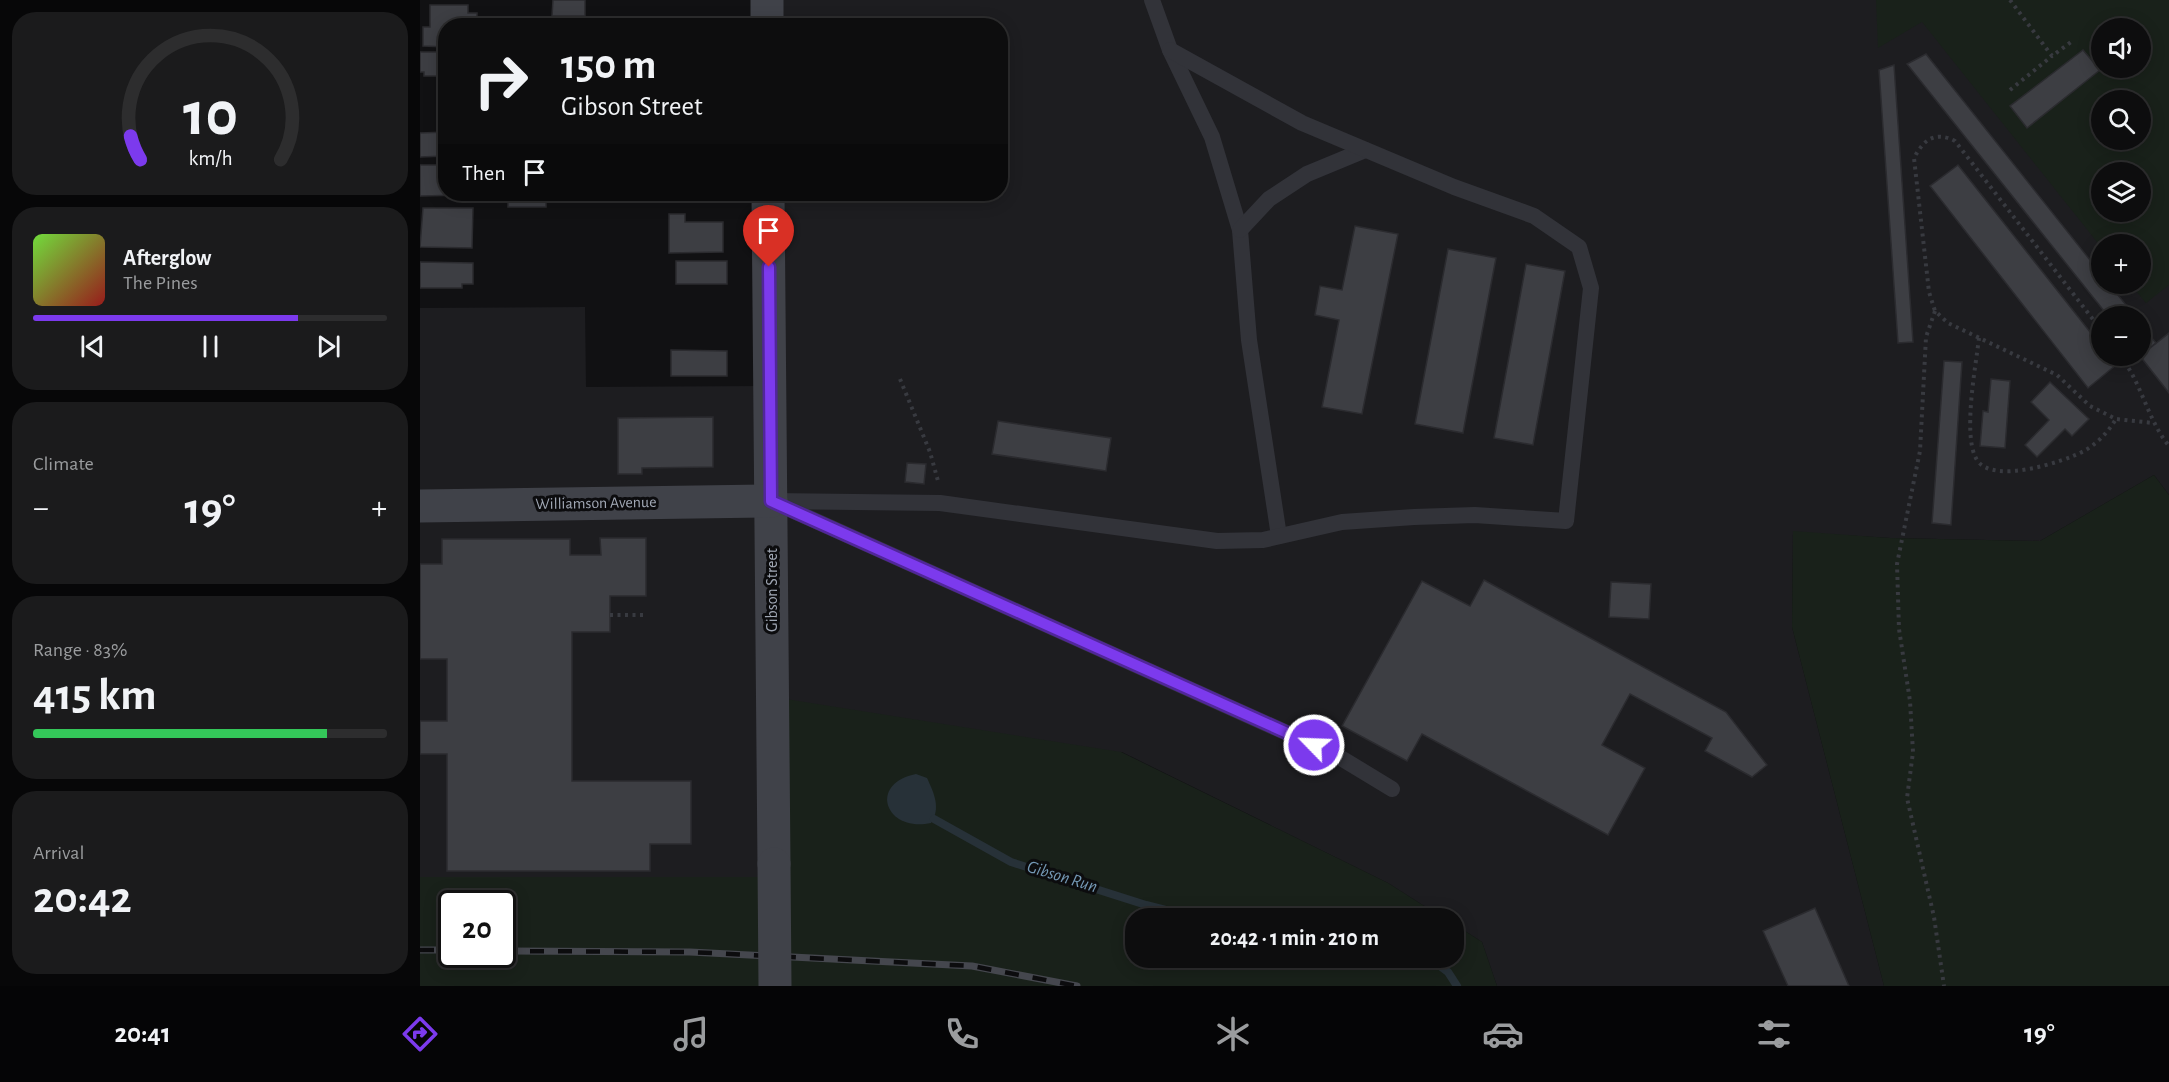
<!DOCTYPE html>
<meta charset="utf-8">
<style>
:root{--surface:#0d0d0e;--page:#1b1b1c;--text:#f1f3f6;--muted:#9a9c9e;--line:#2d2d2e;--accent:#7c3aed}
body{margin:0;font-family:"Alegreya Sans",sans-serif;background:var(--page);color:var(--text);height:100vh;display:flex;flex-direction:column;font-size:22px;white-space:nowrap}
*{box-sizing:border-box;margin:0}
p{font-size:20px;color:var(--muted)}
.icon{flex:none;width:33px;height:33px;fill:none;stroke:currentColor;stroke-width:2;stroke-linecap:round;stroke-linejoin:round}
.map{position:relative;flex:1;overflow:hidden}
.side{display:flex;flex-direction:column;gap:12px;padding:12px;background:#070708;width:420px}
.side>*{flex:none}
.hud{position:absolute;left:18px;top:18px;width:570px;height:183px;border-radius:24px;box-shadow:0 3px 15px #0003,0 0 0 2px var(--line);background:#0d0d0e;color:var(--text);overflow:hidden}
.tools{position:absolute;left:1671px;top:18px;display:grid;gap:12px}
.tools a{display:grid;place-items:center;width:60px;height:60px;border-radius:50%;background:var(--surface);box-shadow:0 3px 15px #0003,0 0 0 2px var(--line);font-size:30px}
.speed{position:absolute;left:18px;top:890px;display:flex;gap:12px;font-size:30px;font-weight:700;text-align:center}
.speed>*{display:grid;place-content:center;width:78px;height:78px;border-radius:50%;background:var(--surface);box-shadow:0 3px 15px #0003,0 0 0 2px var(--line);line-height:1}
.speed .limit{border:3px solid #111;border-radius:9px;background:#fff;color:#111}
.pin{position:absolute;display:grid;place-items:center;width:51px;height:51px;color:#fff;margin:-62px -26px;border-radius:50% 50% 50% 0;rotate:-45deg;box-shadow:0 0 6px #0007}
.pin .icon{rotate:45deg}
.me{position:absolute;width:66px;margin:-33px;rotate:294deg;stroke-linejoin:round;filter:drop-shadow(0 0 4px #0008)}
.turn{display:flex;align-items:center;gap:21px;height:126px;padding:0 24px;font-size:27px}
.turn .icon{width:78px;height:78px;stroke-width:2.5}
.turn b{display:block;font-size:42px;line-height:51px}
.then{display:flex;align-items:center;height:57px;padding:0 24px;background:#0003;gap:12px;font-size:22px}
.big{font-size:45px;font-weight:700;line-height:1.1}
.side .tile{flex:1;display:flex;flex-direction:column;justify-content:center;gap:9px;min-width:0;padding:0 21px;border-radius:24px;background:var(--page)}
.side .dial{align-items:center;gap:0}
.dial svg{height:156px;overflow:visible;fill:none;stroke:var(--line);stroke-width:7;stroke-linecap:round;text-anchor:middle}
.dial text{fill:var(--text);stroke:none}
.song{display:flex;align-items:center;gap:18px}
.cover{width:72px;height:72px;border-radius:9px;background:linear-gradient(135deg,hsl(100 70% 55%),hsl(0 70% 35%))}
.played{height:6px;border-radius:3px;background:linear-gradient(90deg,var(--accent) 75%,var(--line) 75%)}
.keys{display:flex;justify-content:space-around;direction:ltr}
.heat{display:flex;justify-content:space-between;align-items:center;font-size:33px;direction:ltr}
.charge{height:9px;border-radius:4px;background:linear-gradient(90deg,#34c759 83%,var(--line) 0)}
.trip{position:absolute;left:705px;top:908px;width:339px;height:60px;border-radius:24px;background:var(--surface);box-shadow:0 3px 15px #0003,0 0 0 2px var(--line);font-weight:700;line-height:60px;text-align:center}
.dock{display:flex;height:96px;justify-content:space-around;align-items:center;background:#050506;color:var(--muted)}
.dock .icon{width:42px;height:42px}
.dock .on{color:var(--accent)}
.dock b{font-size:27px;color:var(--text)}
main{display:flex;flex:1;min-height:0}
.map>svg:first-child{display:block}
</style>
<main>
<section class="side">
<div class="tile dial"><svg viewBox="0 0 100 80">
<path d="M14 69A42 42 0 1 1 86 69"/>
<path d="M14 69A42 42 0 0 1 9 57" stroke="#7c3aed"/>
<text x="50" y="56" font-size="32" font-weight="700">10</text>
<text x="50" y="72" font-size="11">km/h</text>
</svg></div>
<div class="tile">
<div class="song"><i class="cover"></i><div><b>Afterglow</b><p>The Pines</p></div></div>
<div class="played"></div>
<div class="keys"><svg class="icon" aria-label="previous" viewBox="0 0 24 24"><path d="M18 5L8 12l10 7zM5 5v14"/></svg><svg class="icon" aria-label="pause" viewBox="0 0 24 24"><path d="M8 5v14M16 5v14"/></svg><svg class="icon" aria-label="next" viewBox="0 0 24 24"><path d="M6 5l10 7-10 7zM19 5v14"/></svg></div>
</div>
<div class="tile"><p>Climate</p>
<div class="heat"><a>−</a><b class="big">19°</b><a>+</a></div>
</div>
<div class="tile"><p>Range · 83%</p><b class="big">415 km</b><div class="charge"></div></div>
<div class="tile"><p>Arrival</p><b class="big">20:42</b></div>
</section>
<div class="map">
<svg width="1749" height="986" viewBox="0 0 1749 986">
<rect width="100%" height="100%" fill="#111113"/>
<path fill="#1d1d20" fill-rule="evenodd" d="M347,0H1749V495L1734,475L1620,541L1470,538L1373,532L1372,627L1464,986H1077L1062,942L1034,924V918H1023L968,883L702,752L354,877H0V308L165,307L166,387L350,386L348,194H580V26L347,25ZM1682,28H1720V68H1682ZM1682,100H1720V140H1682ZM1682,172H1720V212H1682ZM1682,244H1720V284H1682ZM1682,316H1720V356H1682Z"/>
<g fill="#19211a" fill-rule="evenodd">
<path d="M1456,0H1749V285L1726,303L1710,284H1720V244H1682L1681,247L1502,22L1458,48ZM1682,28H1720V68H1682ZM1682,100H1720V140H1682ZM1682,172H1720V212H1682Z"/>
<path d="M1734,475L1749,495V986H1464L1372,627L1373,531L1470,538L1620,541Z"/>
<path d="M353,697L701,752L968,883L1023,918H716V957H1034V924L1062,942L1077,986H0V877H354ZM32,903H82V954H32Z"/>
</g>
<path fill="#273138" d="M496,774L507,778C514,793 521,808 511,823C466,833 447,784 496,774Z"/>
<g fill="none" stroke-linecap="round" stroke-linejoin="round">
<g stroke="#273138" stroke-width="8">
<path d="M514,819L591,862L726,905L777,918"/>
<path d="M1008,957L1028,972L1037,986"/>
</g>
</g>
<g fill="#3d3e43" stroke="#2b2b2f" stroke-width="1.5">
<path d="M133,0H165V16H132Z"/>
<path d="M10,5H48V13H57V26H26V47L3,46V27H10Z"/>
<path d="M1663,50L1680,70L1607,128L1590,106Z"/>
<path d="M0,52H26V76H4V72H0Z"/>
<path d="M1506,54L1682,275V284H1689L1715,316H1688L1487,64Z"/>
<path d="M1474,65L1493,342L1478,343L1459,70Z"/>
<path d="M26,132V156L0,157V133Z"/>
<path d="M0,165H26V194L46,195L0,196Z"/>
<path d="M1538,165L1682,347V356H1688L1696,365L1668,388L1510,186Z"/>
<rect x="88" y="194" width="38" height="13"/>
<path d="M3,208H53L52,248L0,247Z"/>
<path d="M249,214H265V222H303V252L249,253Z"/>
<path d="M935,226L978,234L942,414L902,407L919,320L895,315L900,286L922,290Z"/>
<path d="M1028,249L1076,258L1043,433L995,424Z"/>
<rect x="256" y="261" width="51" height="23"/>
<path d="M0,262L53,263V284H42V288H0Z"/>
<path d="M1106,264L1145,271L1113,445L1074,438Z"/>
<path d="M1720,324L1736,343L1720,355Z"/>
<path d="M1749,333V393L1720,356Z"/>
<path d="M251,350L307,351V376H251Z"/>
<path d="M1524,361L1542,362L1531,525L1512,523Z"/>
<path d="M1571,379L1590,381L1585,448L1560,446L1563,411L1568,412Z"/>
<path d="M1630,382L1669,419L1652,436L1645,429L1617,457L1605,445L1629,420L1611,402Z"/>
<path d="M293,417V467L222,468V474H198V418Z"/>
<path d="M578,421L691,438L686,471L572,454Z"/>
<path d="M487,463L506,464L504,484L485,482Z"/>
<path d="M180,538H226V596H190V632H152V781H271V844H230V871H27V754H0V721H27V659H0V564H22V539H150V555H181Z"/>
<path d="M1064,580L1306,712L1347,765L1332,777L1285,751L1292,738L1210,694L1182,745L1225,768L1188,835L1002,734L987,761L922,726L1002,581L1050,606Z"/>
<path d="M1191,582L1231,584L1229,619L1189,617Z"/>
<path d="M1395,908L1429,986H1368L1343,931Z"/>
</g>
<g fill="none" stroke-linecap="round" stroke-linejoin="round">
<g stroke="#383a40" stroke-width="4" stroke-dasharray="3 4.5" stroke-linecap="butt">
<path d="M1590,0L1632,56L1651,42"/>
<path d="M1590,90L1632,56"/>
<path d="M1515,311L1506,337L1500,451L1477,564L1479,629L1490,701L1493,752L1487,798L1514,917L1524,986"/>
<path d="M1682,331L1535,141C1515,131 1504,139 1494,158L1509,292L1515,311L1528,323L1637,375L1670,406L1696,419L1733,423"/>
<path d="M1559,338C1556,365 1542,437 1557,460C1573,485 1643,462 1664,451C1678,443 1688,432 1696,419"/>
<path d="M1700,356C1722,383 1727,419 1749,446"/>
<path d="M480,379L510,452L518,481"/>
<path d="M190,615H226"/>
</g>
<g stroke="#323339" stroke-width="16">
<path d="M732,0L750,50L792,137L820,230L829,340L859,536"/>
<path d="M820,230L849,199L887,174L945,150"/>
<path d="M351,501L520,503L797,541L843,540L922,522L994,517L1055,515L1146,521L1171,288L1159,247L1114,216L1034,187L882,123L750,50"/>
<path d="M358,504L916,755L972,789"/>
</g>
<g stroke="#404249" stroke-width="33">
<path d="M347,0V26"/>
<path d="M348,194L354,864"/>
<path d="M0,506L351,501"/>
</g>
<defs>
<g id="rail">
<path d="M0,950H32"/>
<path d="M82,951L270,952L552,966L657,986"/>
</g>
</defs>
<use href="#rail" stroke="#45474e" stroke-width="7"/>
<use href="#rail" stroke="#0c0c0e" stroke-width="4.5" stroke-dasharray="14" stroke-linecap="butt"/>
<path stroke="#404249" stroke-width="33" d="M354,864L355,986"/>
</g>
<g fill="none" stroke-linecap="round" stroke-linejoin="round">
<defs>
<path id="route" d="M349,267L351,501L894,745"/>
</defs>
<use href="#route" stroke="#51269a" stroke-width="15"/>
<use href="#route" stroke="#7c3aed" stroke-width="10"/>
</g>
<g text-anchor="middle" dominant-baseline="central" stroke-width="6" stroke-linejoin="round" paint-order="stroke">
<g font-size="16" fill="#a1a8b5" stroke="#0c0c0e">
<text transform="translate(176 503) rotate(-1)">Williamson Avenue</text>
<text transform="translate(352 590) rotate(-90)">Gibson Street</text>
</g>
<g font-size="18" font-style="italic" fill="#7498b5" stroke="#0c0c0e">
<text transform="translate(642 877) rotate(17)">Gibson Run</text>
</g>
</g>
</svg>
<div class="tools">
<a><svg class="icon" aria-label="sound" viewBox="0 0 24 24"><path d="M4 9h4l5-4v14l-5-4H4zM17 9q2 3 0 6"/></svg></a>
<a><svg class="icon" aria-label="search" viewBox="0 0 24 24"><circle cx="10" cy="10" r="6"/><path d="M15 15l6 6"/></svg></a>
<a><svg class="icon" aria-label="layers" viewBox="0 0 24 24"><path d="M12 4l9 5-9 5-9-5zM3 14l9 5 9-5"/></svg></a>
<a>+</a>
<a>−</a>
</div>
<div class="speed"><div class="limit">20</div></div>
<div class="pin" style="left:349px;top:267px;background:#d93025"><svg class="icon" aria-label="arrive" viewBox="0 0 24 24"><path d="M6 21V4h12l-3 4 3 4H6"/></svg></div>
<svg class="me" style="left:894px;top:745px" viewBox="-20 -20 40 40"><circle r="17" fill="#7c3aed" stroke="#fff" stroke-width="3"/><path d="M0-11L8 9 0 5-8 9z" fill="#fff"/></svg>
<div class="trip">20:42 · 1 min · 210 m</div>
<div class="hud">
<div class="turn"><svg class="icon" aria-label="right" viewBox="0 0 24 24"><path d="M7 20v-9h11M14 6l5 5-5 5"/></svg><div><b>150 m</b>Gibson Street</div></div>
<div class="then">Then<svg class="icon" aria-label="arrive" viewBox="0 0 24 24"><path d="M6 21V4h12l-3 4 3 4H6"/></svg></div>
</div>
</div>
</main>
<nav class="dock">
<b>20:41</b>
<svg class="icon on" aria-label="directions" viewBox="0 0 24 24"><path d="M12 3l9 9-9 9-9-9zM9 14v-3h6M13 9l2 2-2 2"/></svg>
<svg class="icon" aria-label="music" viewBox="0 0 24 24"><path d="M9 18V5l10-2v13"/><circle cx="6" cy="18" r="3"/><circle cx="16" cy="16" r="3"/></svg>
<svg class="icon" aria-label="phone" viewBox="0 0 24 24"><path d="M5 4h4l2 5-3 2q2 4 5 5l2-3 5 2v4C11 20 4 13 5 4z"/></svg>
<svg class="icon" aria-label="climate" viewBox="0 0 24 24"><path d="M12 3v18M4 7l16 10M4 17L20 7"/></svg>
<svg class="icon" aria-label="car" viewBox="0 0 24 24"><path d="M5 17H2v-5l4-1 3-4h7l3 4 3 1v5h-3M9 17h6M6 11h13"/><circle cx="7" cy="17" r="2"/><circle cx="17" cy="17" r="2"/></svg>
<svg class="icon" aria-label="filters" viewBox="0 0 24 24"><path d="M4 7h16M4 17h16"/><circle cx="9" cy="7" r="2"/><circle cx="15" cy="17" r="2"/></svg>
<b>19°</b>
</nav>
